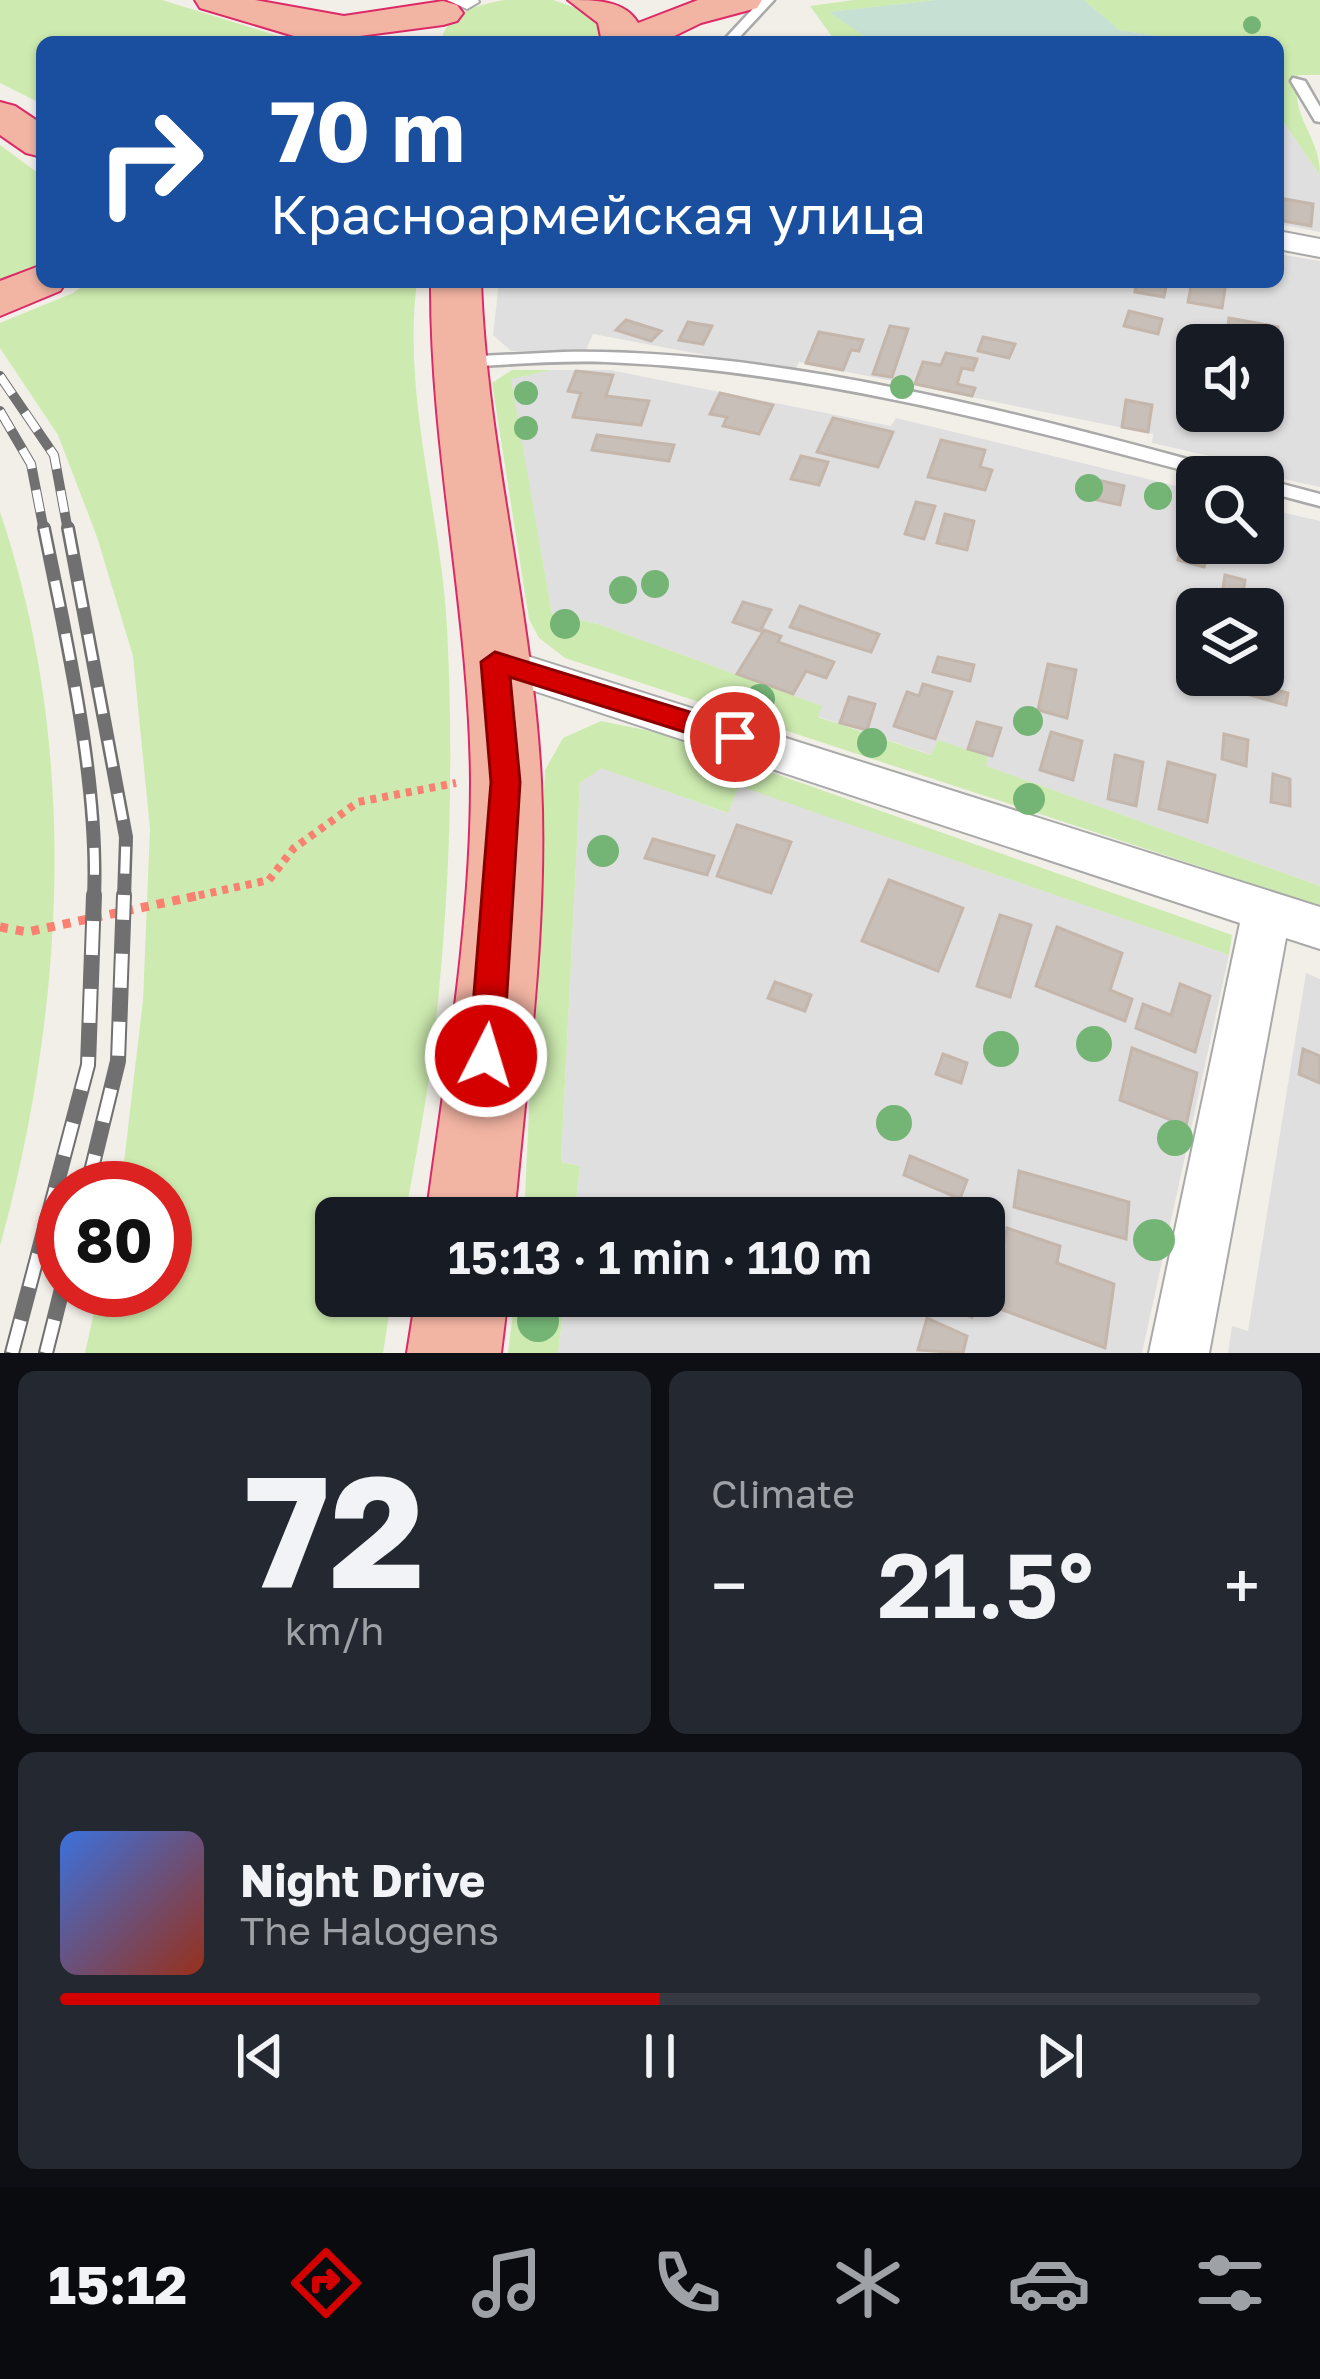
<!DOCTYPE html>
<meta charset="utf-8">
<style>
:root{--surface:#171b24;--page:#242831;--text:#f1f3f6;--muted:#9ea1a6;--line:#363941;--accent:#d40000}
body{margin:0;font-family:"Golos Text",sans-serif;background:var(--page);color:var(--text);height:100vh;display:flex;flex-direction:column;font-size:45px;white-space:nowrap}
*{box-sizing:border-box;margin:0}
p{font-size:39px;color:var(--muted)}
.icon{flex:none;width:66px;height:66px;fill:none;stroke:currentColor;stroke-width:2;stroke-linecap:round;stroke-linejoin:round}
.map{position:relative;height:1353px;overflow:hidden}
.details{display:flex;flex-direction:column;gap:18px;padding:18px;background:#0d0f14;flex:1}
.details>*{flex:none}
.top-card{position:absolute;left:36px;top:36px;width:1248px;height:252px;border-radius:18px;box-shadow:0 3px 9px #0004;background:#1a4fa0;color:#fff;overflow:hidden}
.tools{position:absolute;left:1176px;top:324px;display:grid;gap:24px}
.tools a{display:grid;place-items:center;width:108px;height:108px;border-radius:18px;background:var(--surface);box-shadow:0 3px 9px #0004;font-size:60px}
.speed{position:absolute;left:36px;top:1161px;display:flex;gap:24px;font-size:60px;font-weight:700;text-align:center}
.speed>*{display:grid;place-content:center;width:156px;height:156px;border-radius:50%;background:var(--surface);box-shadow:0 3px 9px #0004;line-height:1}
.speed .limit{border:18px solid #d22;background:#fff;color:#111}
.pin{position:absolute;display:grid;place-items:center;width:102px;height:102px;color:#fff;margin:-51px;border:6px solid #fff;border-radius:50%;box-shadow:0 3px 12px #0007}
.me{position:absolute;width:132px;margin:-66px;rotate:5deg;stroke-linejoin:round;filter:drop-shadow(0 0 9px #0008)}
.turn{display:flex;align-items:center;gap:42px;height:252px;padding:0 36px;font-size:54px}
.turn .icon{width:156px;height:156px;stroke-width:2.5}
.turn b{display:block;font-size:84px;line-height:102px}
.big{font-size:90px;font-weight:600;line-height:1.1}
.details .tile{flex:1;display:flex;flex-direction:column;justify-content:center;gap:18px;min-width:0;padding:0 42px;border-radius:18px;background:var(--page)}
.details .dial{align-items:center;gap:0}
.dial b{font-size:156px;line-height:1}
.song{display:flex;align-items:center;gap:36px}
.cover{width:144px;height:144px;border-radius:18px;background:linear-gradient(135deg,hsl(220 70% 55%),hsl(10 70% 35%))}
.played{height:12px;border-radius:6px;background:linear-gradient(90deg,var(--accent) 50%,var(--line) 50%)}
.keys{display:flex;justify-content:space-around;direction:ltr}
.heat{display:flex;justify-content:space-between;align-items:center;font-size:66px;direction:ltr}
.details .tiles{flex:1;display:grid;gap:18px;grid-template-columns:1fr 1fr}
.tile:last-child{grid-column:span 2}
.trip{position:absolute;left:315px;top:1197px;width:690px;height:120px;border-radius:18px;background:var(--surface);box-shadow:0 3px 9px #0004;font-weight:600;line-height:120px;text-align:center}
.dock{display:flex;height:192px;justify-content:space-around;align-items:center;background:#090b0e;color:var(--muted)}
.dock .icon{width:84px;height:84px}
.dock .selected{color:var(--accent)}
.dock b{font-size:54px;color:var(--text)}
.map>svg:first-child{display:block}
</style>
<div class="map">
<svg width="1320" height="1353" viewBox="0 0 1320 1353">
<rect width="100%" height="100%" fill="#f2efe9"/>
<g fill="#e0dfdf" fill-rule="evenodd">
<path d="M1278,114L1320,175V232L1278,224Z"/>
<path d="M1278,254L1320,261V487L1264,475L1263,468L1152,443L1153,434L799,362L794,372L593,334L585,352L511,351L493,335L499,282H1278ZM1197,345H1263V411H1197Z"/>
<path d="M552,370H610L891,426L896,418L1197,491V543H1263V508L1320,521V886L985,766L988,758L938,740L932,755L817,716L821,706L598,624L552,614L510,379ZM1197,609H1263V675H1197Z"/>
<path d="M601,767L727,813L738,785L1229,955L1142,1353H558L565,1296H984V1218H574L580,1166L561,1162L580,783Z"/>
<path d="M1306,973L1320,979V1353H1228L1232,1326L1248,1331Z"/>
</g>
<g fill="#cdebb0">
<path d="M0,0H162L298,42H42V104L0,83Z"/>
<path d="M504,0H553L596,15L605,42H441C446,12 478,5 504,0Z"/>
<path d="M854,0H936L830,12L873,42H836L810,6Z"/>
<path d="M1084,0H1320V75H1298C1290,120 1320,134 1320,175L1278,114V42H1193L1118,30Z"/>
<path d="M0,145L42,176V264L0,285Z"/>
<path d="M88,282H417C402,396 441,514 447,627C454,764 450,901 434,1038C428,1098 415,1158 405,1218H336V1296H392L383,1353H85L99,1290H165V1188H121L143,1000L150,829L133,656L97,537L58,435L0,348V323L73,293Z"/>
<path d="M512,370H552L511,379L552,614L598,624L822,706L818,717L931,755L938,740L988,757L986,766L1320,886V906L565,658L539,638L529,619L492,383Z"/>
<path d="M0,512C80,748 65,1008 0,1246Z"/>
<path d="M601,721L660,733L1232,935L1229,955L739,786L728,813L601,768L580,783L561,1162L580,1166L574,1218H524L545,770L563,738Z"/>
<path d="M515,1296H565L558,1353H508Z"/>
</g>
<path fill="#c6e0d4" d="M936,0H1084L1119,30L1193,42H873L829,12Z"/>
<g fill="#c7bfb8" stroke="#c4b6ab" stroke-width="3">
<path d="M1279,198L1313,204L1311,226L1278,220Z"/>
<path d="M1137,282H1167L1164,297L1135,292Z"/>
<path d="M1192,282H1226L1222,308L1188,302Z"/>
<path d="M1129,311L1162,319L1158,334L1124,326Z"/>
<path d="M1229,318L1278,327L1276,371L1263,369V345H1226Z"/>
<path d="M626,320L661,331L651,341L616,330Z"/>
<path d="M688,322L712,326L703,344L679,340Z"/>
<path d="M890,326L908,329L892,377L873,374Z"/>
<path d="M819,332L863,340L859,351L851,350L843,370L806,363Z"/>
<path d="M983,337L1015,344L1009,358L978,351Z"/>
<path d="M946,353L977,359L973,370L962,368L957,384L975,388L972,396L915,384L923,362L941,365Z"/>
<path d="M576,371L613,375L606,396L649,401L641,425L573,417L581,393L568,391Z"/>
<path d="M720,393L773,405L759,434L723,426L727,417L710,414Z"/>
<path d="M1126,400L1152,405L1148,432L1122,427Z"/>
<path d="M833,418L893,432L878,467L817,452Z"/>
<path d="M597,435L674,445L669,461L592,450Z"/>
<path d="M941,440L985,450L980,467L992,470L985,490L928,477Z"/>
<path d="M801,456L828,462L819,485L791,479Z"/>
<path d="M1093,479L1124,486L1120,505L1089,498Z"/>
<path d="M1191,498L1197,500V541L1184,537Z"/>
<path d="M916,502L935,506L924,539L905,534Z"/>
<path d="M945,514L974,521L967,550L937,543Z"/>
<path d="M1182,545L1208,552L1204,567L1178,560Z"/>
<path d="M1225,575L1245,580L1242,600L1222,595Z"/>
<path d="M743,602L771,610L760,631L733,622Z"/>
<path d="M800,606L879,634L871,652L790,627Z"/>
<path d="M764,630L781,636L778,642L834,662L826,678L806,671L793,694L737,674Z"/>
<path d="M938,657L974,665L970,681L933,672Z"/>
<path d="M1048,664L1076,670L1067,718L1038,710Z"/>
<path d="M1240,680L1288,693L1286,705L1239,692Z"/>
<path d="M923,684L952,692L935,739L894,726L907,692L919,696Z"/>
<path d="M849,697L875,704L867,730L840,723Z"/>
<path d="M977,722L1001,728L992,756L968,749Z"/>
<path d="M1051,732L1082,741L1073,780L1040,770Z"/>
<path d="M1224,734L1248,740L1246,766L1222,759Z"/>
<path d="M1115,755L1143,762L1136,806L1108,799Z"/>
<path d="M1168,762L1215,775L1207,822L1159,809Z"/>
<path d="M1273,774L1290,779V806L1271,802Z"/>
<path d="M737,825L791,842L771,893L717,876Z"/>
<path d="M653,839L714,856L707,875L645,858Z"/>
<path d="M889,880L963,908L938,971L862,941Z"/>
<path d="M1000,915L1031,925L1010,997L977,986Z"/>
<path d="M1057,927L1122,953L1110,990L1132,999L1125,1021L1036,986Z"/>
<path d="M775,982L811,995L805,1011L768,998Z"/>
<path d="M1180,984L1210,996L1195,1052L1136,1028L1143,1004L1171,1015Z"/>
<path d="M1132,1048L1197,1073L1186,1126L1120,1100Z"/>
<path d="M1303,1049L1320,1056V1083L1299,1074Z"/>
<path d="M943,1054L967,1063L961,1083L936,1074Z"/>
<path d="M910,1156L967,1180L960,1199L904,1175Z"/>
<path d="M1019,1171L1129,1202L1126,1239L1014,1207Z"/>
<path d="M1007,1228L1060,1246L1057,1263L1114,1284L1105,1348L992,1306Z"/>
<path d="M916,1296H977L972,1317Z"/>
<path d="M927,1318L967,1336L963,1353L918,1350Z"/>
</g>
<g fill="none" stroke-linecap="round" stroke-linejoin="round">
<defs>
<g id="service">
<path d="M761,0H774L735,42H722Z"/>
<path d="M1293,78L1305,81L1320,107V122L1315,121L1291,81Z"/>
<path d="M563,352C780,348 1029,416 1239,473L1241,477H1209C1012,425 810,370 606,362C557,360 508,365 459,367L451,362L459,357Z"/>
<path d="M1263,479L1320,494V506L1263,491Z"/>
</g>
<g id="minor">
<path d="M447,0H478L479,2L467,9Z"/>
<path d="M1278,231L1320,239V257L1278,249Z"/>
<path d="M495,646L1320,907V949L1286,938L1209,1353H1149L1240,923L480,673L474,662L480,651Z"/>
</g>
<g id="trunk">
<path d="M195,0H255L344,16L443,1L457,5L463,13L457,21L443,25L314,42L200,8Z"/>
<path d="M568,0C595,0 625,0 638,23L698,0H762L757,8L701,23L662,42H602L598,23Z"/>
<path d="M0,102L15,106L42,124V157L26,153L0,135Z"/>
<path d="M42,265V282H66L60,291L0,316V281Z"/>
<path d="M431,282H481C487,450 533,613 541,781C548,926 527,1073 514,1218H426C445,1074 471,928 471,782C470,614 430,450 431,282Z"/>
<path d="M416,1296H508L501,1353H407Z"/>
</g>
</defs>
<use href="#service" stroke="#a9a9a9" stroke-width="5"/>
<use href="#minor" stroke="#a9a9a9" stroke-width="4"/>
<use href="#trunk" stroke="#dc2a67" stroke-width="4"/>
<path stroke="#fa8072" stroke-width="8" stroke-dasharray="6 6" stroke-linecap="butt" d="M187,898L269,880L294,848L358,802L456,783"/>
<path stroke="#fa8072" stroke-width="9" stroke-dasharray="8 8" stroke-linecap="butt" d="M0,927L27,932L201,895"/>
<use href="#service" fill="#fff" fill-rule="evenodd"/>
<use href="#minor" fill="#fff" fill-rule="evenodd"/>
<use href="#trunk" fill="#f2b4a3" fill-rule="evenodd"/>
<defs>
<g id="rail-far2">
<path d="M0,376L54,455L68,531"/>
<path d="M0,411L31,464L44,531"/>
</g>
<g id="rail-far1">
<path d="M44,528C67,643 99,781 94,898"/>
<path d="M68,528L126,837L124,898"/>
</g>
<g id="rail">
<path d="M87,1188L118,1061L124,895"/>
<path d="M12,1353L88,1065L94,895"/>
<path d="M46,1353L63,1285"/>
</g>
</defs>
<use href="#rail-far2" stroke="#707070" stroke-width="10"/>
<use href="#rail-far1" stroke="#707070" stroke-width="14"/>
<use href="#rail" stroke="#707070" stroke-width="16"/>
<use href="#rail-far2" stroke="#fff" stroke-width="8" stroke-dasharray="22" stroke-linecap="butt"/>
<use href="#rail-far1" stroke="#fff" stroke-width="9" stroke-dasharray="27" stroke-linecap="butt"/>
<use href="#rail" stroke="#fff" stroke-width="12" stroke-dasharray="34" stroke-linecap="butt"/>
</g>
<g fill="#74b475">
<circle cx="1252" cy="25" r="9"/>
<circle cx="902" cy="387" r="12"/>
<circle cx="526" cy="393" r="12"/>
<circle cx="526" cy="428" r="12"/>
<circle cx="1089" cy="488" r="14"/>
<circle cx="1158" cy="496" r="14"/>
<circle cx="655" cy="584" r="14"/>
<circle cx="623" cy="590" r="14"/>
<circle cx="565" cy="624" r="15"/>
<circle cx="760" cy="699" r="15"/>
<circle cx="1028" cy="721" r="15"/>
<circle cx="872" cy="743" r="15"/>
<circle cx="1029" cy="799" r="16"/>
<circle cx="603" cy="851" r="16"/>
<circle cx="1094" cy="1044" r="18"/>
<circle cx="1001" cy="1049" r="18"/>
<circle cx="894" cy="1123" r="18"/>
<circle cx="1175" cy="1138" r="18"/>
<circle cx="1154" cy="1240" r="21"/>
<circle cx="538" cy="1321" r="21"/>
</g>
<path fill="#d40000" stroke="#8a0000" stroke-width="3" d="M495,652L745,729L749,737L745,745L735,748L510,677L520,782L503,1056L498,1067L486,1072L474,1067L469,1056L491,782L481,662Z"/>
</svg>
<div class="tools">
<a><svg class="icon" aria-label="sound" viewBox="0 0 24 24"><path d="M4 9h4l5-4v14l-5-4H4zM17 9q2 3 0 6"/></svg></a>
<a><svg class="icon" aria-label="search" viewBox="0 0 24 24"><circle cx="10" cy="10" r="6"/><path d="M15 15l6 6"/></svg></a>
<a><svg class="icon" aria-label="layers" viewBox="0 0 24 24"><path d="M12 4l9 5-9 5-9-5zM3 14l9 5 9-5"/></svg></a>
</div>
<div class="speed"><div class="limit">80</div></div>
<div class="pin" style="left:735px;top:737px;background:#d93025"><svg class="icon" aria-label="arrive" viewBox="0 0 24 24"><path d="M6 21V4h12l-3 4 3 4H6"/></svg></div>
<svg class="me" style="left:486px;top:1056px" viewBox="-20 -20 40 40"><circle r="17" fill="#d40000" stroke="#fff" stroke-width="3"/><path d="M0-11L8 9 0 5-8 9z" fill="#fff"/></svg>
<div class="trip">15:13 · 1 min · 110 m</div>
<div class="top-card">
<div class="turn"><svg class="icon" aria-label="right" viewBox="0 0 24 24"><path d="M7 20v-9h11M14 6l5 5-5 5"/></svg><div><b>70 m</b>Красноармейская улица</div></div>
</div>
</div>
<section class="details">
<div class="tiles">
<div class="tile dial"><b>72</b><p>km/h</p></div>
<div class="tile"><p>Climate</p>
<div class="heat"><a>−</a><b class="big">21.5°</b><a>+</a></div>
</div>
<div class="tile">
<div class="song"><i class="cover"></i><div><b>Night Drive</b><p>The Halogens</p></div></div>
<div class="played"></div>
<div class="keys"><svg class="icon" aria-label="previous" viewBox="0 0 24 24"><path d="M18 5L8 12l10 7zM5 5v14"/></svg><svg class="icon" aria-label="pause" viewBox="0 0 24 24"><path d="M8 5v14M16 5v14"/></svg><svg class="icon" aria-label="next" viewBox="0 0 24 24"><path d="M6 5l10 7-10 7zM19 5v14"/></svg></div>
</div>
</div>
</section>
<nav class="dock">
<b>15:12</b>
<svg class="icon selected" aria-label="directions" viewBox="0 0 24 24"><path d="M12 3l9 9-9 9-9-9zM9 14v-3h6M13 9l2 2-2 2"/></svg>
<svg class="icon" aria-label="music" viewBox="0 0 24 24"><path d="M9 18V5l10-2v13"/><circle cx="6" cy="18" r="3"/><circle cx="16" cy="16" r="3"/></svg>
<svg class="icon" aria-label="phone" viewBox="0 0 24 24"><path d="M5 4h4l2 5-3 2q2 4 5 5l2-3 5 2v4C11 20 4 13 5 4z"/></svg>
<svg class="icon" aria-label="climate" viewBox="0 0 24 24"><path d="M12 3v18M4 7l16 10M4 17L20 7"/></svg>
<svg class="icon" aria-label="car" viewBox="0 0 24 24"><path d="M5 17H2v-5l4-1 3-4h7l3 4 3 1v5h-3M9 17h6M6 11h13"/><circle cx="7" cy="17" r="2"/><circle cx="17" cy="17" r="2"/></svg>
<svg class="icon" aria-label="filters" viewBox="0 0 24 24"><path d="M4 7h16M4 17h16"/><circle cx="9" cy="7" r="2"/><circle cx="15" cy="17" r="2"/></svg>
</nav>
